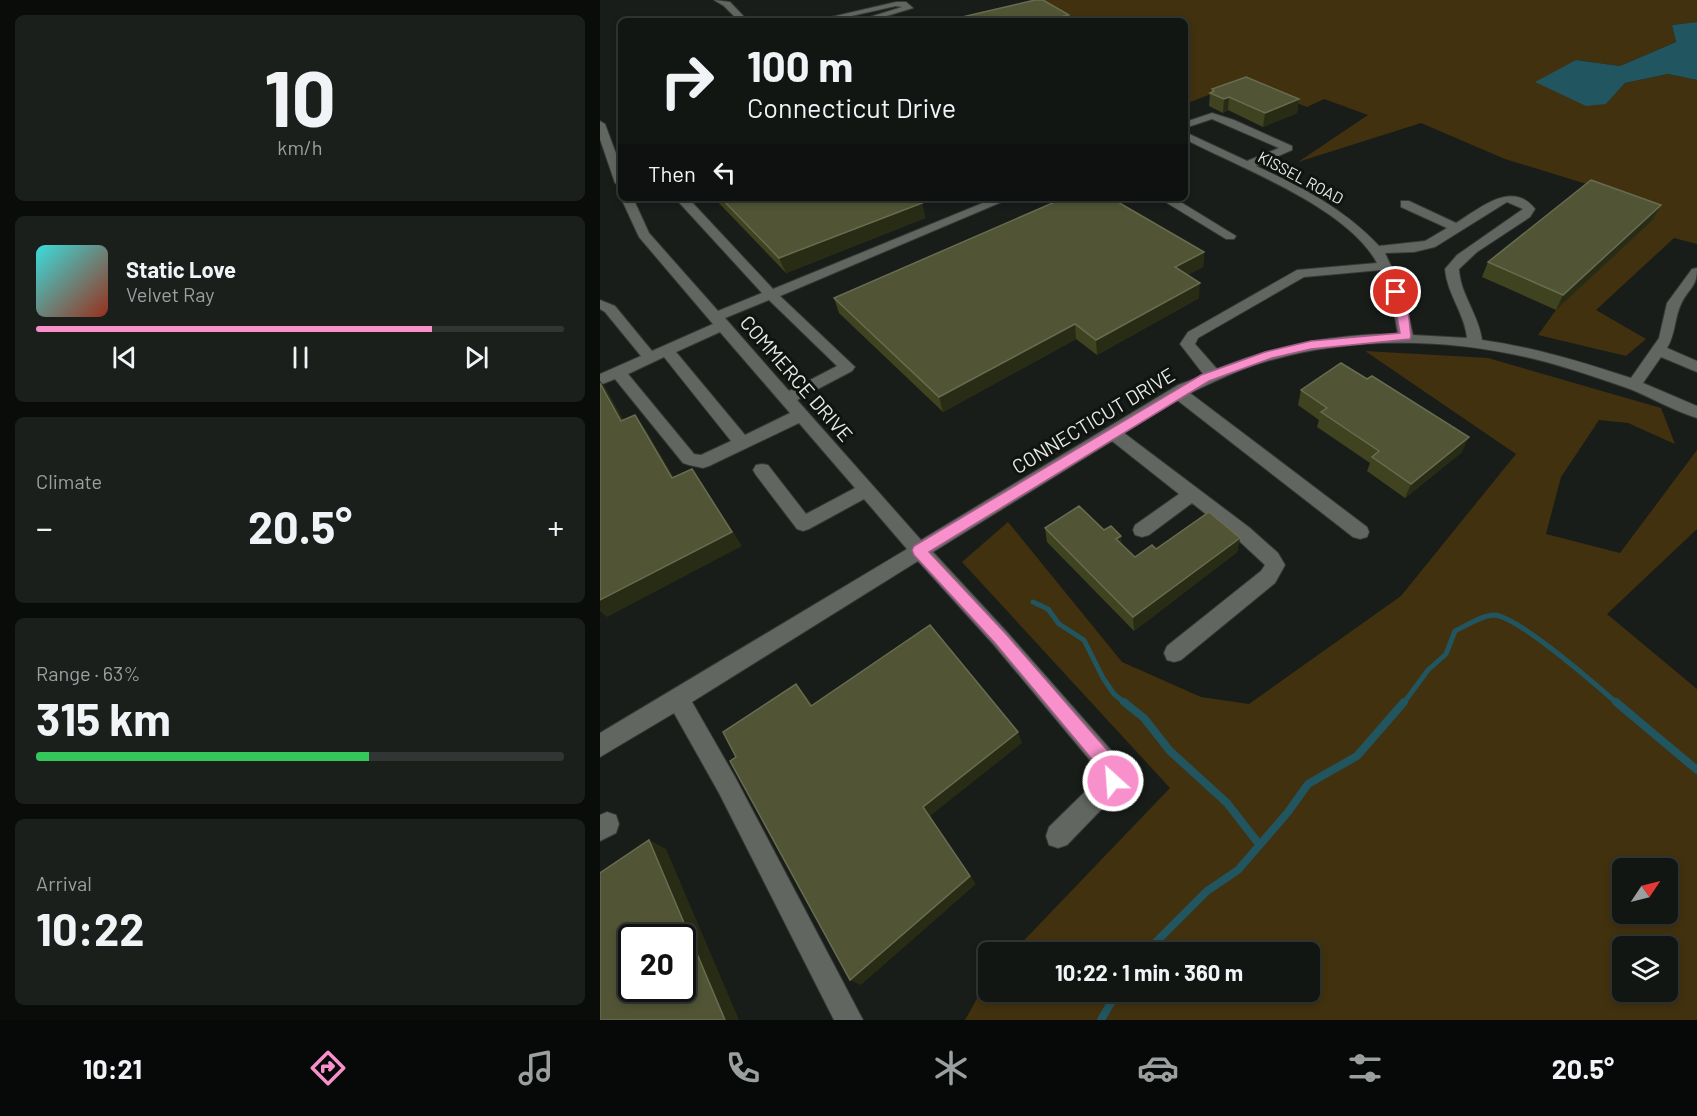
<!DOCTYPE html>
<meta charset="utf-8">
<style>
:root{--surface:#121613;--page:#1b1f1c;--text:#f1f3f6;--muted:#9c9fa0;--line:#313533;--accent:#f890cc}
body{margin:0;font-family:Barlow,sans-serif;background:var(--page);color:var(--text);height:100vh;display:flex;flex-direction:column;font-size:22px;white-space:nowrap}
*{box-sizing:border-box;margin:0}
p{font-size:20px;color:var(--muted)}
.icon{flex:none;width:33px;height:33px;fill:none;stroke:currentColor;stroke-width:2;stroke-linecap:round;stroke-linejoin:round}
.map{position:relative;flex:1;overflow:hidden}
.drawer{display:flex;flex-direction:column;gap:15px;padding:15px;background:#0a0c0a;width:600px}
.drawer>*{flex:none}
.guide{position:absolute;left:18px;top:18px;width:570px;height:183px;border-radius:9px;box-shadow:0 3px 9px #0003,0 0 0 2px var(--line);background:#121613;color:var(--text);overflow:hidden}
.needle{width:39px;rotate:55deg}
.buttons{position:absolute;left:1012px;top:858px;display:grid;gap:12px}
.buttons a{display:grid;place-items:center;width:66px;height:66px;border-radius:9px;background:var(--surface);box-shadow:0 3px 9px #0003,0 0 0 2px var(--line);font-size:30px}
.speed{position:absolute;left:18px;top:924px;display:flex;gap:12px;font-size:30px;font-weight:700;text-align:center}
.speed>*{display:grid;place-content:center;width:78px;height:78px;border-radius:50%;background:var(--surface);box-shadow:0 3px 9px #0003,0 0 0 2px var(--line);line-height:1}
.speed .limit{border:3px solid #111;border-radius:9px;background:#fff;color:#111}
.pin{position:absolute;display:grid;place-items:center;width:51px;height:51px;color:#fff;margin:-26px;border:3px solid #fff;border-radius:50%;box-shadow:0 2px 6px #0007}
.me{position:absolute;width:66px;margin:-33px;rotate:334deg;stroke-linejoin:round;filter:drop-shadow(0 0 4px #0008)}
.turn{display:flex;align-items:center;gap:21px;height:126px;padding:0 30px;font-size:27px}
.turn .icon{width:78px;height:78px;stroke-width:2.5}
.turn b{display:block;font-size:42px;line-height:51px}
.then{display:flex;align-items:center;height:57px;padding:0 30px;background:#0003;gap:12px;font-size:22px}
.big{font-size:45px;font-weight:700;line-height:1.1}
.drawer .tile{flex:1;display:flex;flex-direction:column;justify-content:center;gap:9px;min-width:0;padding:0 21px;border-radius:9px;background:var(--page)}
.drawer .dial{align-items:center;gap:0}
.dial b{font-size:78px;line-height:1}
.song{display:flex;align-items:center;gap:18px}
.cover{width:72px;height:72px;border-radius:9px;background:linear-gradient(135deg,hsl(180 70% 55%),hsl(10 70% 35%))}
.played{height:6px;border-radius:3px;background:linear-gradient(90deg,var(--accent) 75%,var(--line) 75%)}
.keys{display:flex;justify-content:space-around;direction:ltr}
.heat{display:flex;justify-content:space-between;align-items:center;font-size:33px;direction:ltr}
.charge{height:9px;border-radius:4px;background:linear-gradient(90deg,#34c759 63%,var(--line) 0)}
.trip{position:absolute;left:378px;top:942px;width:342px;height:60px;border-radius:9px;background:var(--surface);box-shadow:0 3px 9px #0003,0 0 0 2px var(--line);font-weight:700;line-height:60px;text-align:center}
.tabs{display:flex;height:96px;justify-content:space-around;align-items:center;background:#070908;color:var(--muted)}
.tabs .icon{width:42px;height:42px}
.tabs .active{color:var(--accent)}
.tabs b{font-size:27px;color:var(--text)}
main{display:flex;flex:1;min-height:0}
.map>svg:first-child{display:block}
</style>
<main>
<section class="drawer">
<div class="tile dial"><b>10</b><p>km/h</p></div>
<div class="tile">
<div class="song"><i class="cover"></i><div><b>Static Love</b><p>Velvet Ray</p></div></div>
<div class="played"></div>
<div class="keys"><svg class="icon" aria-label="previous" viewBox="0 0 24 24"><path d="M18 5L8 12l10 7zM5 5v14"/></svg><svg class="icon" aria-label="pause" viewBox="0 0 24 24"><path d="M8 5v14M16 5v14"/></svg><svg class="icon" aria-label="next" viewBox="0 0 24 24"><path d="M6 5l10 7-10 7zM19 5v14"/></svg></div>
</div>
<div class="tile"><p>Climate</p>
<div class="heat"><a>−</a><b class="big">20.5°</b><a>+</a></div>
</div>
<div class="tile"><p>Range · 63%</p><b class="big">315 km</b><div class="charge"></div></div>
<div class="tile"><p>Arrival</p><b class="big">10:22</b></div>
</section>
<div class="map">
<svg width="1097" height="1020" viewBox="0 0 1097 1020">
<rect width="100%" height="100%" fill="#181d19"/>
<g fill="#41310e" fill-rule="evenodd">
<path d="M438,0H1097V22L1072,25L1076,42L1020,66L976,60L1006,104L1025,83L1068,74L1097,80V244L1074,238L996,310L1046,339L1026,356L938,335L956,310L1052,220L1006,190L905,159L821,123L698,162L768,115L724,99L707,107L643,82L585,104V21H482L456,8L352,21Z"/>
<path d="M765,351L888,358L1061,408L1075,444L1028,423L999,420L961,477L946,534L1020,553L1097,450V529L1007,614L1097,689V1020H365L388,979V992H710V952H413L570,788L362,562L408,522L522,662L601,697L649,704L801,596L916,454ZM1023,868H1068V914H1023ZM1023,946H1068V992H1023Z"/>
</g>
<path fill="#21555f" d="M1097,22V80L1068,74L1025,83L1006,104L986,106L935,82L976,60L1020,66L1076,42L1072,25Z"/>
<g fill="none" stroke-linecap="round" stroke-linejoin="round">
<g stroke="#21555f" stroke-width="5">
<path d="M433,602L448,609L459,624L484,640L503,678L514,694L526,704"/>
<path d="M803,704L828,670L846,654L855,631C866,626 882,615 894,615C918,616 996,685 1018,704"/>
</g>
<g stroke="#21555f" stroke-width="8">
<path d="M524,702L544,718L570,751L627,803L659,844"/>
<path d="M1016,702L1097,770"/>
<path d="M546,952L607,891L638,870L688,812L708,784L757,756L804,702"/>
<path d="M501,1020L517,992"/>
</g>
<defs>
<g id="minor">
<path d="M114,0L130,2L148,21H139L124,6Z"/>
<path d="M296,2H306L313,8L270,21H257L302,7L296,6L229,21H214Z"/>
<path d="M612,113L634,120L692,146V150L656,166C701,187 745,209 779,246L825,241L847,228L801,207V201H809L856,223C879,209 912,179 935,209L930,217L877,252L859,269C860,294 879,315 882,340C933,347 982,362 1031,378L1059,338L1067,303L1092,269L1097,268C1097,287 1090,287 1082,302C1074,317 1076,334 1067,348L1097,361V372L1061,357L1043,383L1097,406V418C1074,411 1052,398 1030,389C1010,382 990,375 970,369C869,337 753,332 652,366C631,373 610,384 590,393L767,527L769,532L767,537L760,539L753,537L577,400L524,433L650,528L678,553L685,565L675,583L581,660L574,662L567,660L564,653L567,646L661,571L665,565L636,538L592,503L549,535L542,537L535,535L533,530L535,525L579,494L512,441L333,552L407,632L517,757L525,781L521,789L467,845L458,848L449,845L446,836L449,827L500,777L499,771L393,644L318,561L92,702L135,777L263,1020H234L119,793L74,713L0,757V733L307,549L264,499L209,529L203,531L197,529L156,475L153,470L156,465L162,464L168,465L206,514L255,488L199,423L109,466L103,468L89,465L83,463L15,379L0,385V374L41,356L5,312L0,309V300L15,306L52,351L113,324L39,237L21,198H33L49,233L118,311L162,293L75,198H88L173,289L395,198H411L180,296L255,367L252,371L197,400L321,540L578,385L604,375L580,344L588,332L697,270L777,263C747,207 640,168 585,139V132L647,161L679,148L612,119L585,128V122ZM907,202L923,209L857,255L845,269C847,294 865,314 867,338L813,335L803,292L785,253L814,252L835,247ZM781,270L792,303L798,334C737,333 673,346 617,369L595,344L598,338L704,277ZM169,300L237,366L189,391L125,318ZM120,332L190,413L145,435L76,352ZM64,357L131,441L101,455L94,454L28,374Z"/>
<path d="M0,121L5,124L21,167V186L15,183L0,139Z"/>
<path d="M559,198H574L636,236L634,239H626Z"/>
<path d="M7,812L16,815L19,824L16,833L0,841V815Z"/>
</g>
</defs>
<use href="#minor" stroke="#363937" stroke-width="2"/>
<use href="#minor" fill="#616661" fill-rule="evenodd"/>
</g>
<g fill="#3f431f">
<path d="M612,89L699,99L697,113L663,127L628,110L623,113L609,106L610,93L612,92Z"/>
<path d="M114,198H314L322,203L325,218L186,273Z"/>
<path d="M1061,205L1053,220L956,310L882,277L888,262Z"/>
<path d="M604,252L603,267L587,275L599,298L497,355L476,339L343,412L239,313L234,298Z"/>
<path d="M701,390L862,452L805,498L767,471L770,463L717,427L719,420L698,405Z"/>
<path d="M445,528L504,530L522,545L535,557L556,549L640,538L637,552L534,631L447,542Z"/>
</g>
<g fill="#282c14">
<path d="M469,15L470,21H443Z"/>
<path d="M629,97L628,110L623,113L624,99Z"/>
<path d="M699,99L697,113L663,127L665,113Z"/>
<path d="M322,203L325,218L186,273L179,258Z"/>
<path d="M1061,205L1053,220L956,310L963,295Z"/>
<path d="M604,252L603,267L574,282L575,267Z"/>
<path d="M600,283L599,298L497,355L496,340Z"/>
<path d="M475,324L476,339L343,412L339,397Z"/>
<path d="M0,381L5,387L33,436L21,421L0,383Z"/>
<path d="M35,415L46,430L83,493L72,478Z"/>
<path d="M869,437L862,452L805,498L811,484Z"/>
<path d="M92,469L102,483L142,546L7,617L0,611V600Z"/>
<path d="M521,536L522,550L516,539Z"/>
<path d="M640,538L637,552L534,631L533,617Z"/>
<path d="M196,684L206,696L220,717L211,706Z"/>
<path d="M418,732L422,743L330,816L376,884L261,985L250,980L323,807Z"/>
<path d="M49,840L66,849L139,1020H125Z"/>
</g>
<g fill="#515535" stroke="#686c50" stroke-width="1.5" fill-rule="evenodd">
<path d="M435,0H443L469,15L443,21H345Z"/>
<path d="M646,77L699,99L665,113L629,97L624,99L610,93L614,91L612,89Z"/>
<path d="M991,180L1061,205L963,295L888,262Z"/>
<path d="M121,198H314L322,203L179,258Z"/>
<path d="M464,198H511L604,252L575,267L600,283L496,340L475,324L339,397L234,298Z"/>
<path d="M741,363L767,379L772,376L869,437L811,484L772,457L779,451L721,412L727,408L701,390Z"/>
<path d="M0,383L21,421L35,415L72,478L92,469L132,532L0,600Z"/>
<path d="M479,506L504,530L511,526L521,536L516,539L535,557L552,545L556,549L609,512L640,538L533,617L445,528Z"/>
<path d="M330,625L418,732L323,807L370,876L250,980L130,761L136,757L123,732L196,684L211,706Z"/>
<path d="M49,840L125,1020H0V873ZM32,938H82V988H32Z"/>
</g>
<path fill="#f890cc" stroke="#a15e85" stroke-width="1.5" d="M796,289C809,295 809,323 811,336L810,339L711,349L672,358L609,381L329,552L406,634L515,759L522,781L519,787L513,790L507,787L501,770L395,643L314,555L312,550L314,546L601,375L665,352L711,341L800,333L795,305L790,292Z"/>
<g text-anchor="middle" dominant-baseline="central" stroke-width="6" stroke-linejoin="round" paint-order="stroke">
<g font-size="16" fill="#e7eae7" stroke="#101410">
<text transform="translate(701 177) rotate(28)">KISSEL ROAD</text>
</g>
<g font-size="20" fill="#e7eae7" stroke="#101410">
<text transform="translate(197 378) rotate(49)">COMMERCE DRIVE</text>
<text transform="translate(493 420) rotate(-31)">CONNECTICUT DRIVE</text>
</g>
</g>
</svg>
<div class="buttons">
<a><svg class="needle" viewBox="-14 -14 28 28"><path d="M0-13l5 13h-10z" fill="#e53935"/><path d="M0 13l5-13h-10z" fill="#9c9fa0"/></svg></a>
<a><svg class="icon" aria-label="layers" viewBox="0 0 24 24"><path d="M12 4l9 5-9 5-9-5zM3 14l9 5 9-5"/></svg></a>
</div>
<div class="speed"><div class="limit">20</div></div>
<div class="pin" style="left:796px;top:292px;background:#d93025"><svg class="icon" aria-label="arrive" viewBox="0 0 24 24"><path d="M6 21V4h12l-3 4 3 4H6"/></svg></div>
<svg class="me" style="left:513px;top:781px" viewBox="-20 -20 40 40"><circle r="17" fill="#f890cc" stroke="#fff" stroke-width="3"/><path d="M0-11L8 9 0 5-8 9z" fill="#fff"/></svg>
<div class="trip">10:22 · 1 min · 360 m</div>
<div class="guide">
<div class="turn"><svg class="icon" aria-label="right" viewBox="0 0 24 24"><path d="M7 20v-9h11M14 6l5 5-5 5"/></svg><div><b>100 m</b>Connecticut Drive</div></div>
<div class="then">Then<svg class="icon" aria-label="left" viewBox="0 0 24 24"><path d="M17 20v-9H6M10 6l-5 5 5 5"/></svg></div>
</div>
</div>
</main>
<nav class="tabs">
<b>10:21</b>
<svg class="icon active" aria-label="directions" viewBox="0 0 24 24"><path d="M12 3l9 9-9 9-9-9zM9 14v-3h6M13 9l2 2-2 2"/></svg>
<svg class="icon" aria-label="music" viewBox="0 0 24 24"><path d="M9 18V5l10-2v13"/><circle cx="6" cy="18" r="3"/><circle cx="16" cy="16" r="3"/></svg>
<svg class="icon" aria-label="phone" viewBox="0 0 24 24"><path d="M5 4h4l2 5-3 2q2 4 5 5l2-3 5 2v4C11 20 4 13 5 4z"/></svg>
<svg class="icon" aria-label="climate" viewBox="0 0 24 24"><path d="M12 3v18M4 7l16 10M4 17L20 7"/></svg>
<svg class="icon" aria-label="car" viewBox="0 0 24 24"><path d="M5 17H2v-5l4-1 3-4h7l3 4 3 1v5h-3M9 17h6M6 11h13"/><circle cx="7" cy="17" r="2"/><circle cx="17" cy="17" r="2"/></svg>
<svg class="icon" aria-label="filters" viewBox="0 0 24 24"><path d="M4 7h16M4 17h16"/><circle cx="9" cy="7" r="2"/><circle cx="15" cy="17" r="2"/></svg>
<b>20.5°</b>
</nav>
